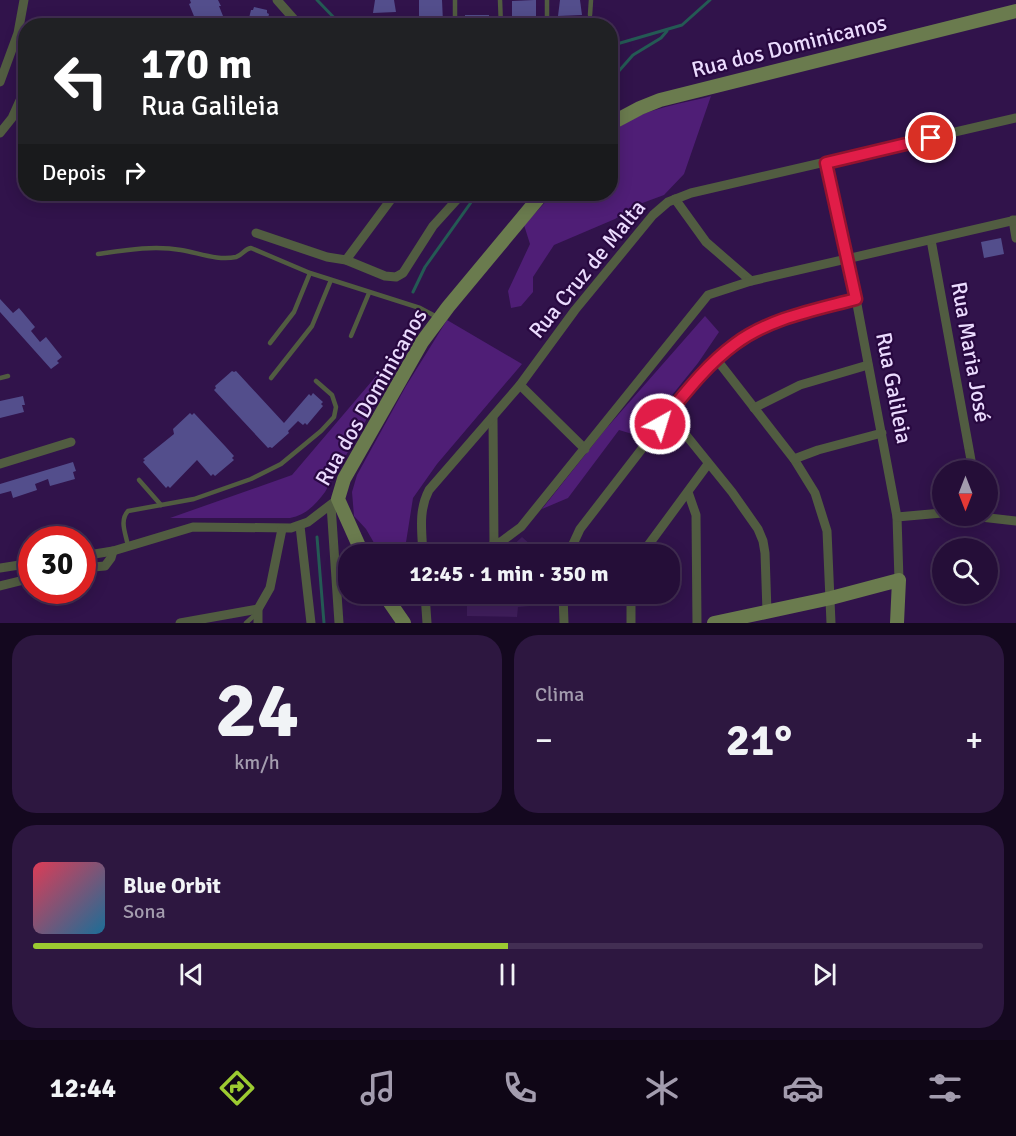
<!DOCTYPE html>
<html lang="pt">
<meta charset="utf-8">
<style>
:root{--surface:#250e38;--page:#2d1740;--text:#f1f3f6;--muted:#a39cae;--line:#422e53;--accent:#9cca31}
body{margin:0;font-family:Signika,sans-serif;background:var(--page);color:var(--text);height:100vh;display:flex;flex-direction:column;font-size:22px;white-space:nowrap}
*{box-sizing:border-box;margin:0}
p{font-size:20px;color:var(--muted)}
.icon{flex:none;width:33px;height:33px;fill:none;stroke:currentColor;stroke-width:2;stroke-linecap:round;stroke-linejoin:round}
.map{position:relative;height:623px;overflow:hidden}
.panel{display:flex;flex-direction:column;gap:12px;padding:12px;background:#14081f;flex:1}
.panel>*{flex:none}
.hud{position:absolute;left:18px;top:18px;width:600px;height:183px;border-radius:24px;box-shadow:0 3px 15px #0003,0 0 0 2px var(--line);background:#202124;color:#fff;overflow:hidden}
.needle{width:39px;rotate:180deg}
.controls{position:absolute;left:932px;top:460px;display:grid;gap:12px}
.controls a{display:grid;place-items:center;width:66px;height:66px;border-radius:50%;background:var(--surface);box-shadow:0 3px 15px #0003,0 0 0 2px var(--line);font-size:30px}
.speed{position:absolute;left:18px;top:526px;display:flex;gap:12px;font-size:30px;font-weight:700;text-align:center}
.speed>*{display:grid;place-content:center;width:78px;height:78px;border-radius:50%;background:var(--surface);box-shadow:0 3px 15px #0003,0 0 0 2px var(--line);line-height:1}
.speed .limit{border:9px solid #d22;background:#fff;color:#111}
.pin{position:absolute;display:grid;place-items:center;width:51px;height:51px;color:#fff;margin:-26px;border:3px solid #fff;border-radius:50%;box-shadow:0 2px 6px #0007}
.me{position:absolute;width:66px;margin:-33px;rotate:39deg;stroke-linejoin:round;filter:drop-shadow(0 0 4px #0008)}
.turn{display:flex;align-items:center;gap:21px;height:126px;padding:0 24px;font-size:27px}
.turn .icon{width:78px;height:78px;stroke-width:2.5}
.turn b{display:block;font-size:42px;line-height:51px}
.then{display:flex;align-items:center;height:57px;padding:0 24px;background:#0003;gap:12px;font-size:22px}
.big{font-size:45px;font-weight:700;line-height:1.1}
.panel .tile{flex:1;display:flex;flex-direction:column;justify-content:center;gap:9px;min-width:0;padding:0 21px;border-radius:24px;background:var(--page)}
.panel .dial{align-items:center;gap:0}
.dial b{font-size:78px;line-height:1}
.song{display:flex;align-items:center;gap:18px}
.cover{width:72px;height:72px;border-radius:9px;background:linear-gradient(135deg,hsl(350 70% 55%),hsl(200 70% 35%))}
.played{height:6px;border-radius:3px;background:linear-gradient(90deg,var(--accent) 50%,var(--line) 50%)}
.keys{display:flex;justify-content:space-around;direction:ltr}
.heat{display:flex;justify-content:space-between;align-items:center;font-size:33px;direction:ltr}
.panel .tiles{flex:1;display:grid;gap:12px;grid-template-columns:1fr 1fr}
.tile:last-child{grid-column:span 2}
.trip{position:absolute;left:338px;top:544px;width:342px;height:60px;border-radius:24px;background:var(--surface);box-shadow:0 3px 15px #0003,0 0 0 2px var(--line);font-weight:700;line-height:60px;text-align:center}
.tab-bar{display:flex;height:96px;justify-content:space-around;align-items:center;background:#0f0616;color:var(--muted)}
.tab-bar .icon{width:42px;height:42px}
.tab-bar .active{color:var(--accent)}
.tab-bar b{font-size:27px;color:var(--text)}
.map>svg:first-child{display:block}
</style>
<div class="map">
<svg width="1016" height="623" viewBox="0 0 1016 623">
<rect width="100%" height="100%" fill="#31134b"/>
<g fill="#3f1e5b">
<path d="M522,537L540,553V555H493L510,548Z"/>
<path d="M467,594H541V605L518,607L517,617L467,616Z"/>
</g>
<g fill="#4f1e76">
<path d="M711,96L684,174L664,195L637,205L615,219L554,245L533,277V292L521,306L511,308L508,291L530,244L524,225L553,194H610L611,135C635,109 678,105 711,96Z"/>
<path d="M705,316L719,332L698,363L639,436L619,430L568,498L542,509L604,431Z"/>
<path d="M447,320L522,364L437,464L413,498L404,555H381L366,529L354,516L352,492L357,475L406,386Z"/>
<path d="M412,340L325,492C315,505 306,515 290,518H170L292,475L383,368Z"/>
</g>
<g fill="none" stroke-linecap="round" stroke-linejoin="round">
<g stroke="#245a54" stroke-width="3">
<path d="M317,0L342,26"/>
<path d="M610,46L682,25L710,0"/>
<path d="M610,81L633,55L661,38L667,31"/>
<path d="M413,292L425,267L477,194"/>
<path d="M317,537L324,623"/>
</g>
</g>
<g fill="#534e8c">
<path d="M190,0H218L221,6H219L227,26H198L189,4L191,3Z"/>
<path d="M375,0H394L396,12L373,13Z"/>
<path d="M419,0H442L443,22H441V26H421V22H419Z"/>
<path d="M534,0H536V26H512V1Z"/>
<path d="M560,0H580L582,15L558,16Z"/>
<path d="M254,7L267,10V13L269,14L267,22L249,18L251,10H253Z"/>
<path d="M465,15H489V24L467,26L465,24Z"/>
<path d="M1001,238L1004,254L984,258L981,242Z"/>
<path d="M0,299L13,313L19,308L35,327L31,331L40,342L46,337L62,357L57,361L59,363L51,369L0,312Z"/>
<path d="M232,371L234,372L236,371L284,423L309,394L311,396L313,393L323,402L321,404L323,406L307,425L305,423L303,425L298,421L288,431L289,433L272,448L270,447L268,448L214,390L216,388L215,386Z"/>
<path d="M23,396L25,405H22L24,412L0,418V401Z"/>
<path d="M190,413L192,415L194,413L225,446L234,456L232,458L234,460L215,476L213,474L211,476L197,460L170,488L168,486L166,488L143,462L145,460L143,459L174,434L173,429Z"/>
<path d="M73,462L76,471L73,472L75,479L50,486L48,479L35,484L37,490L13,498L11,491L0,494V484Z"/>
<rect x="442" y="594" width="22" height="9"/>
<path d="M478,594H522L523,601L478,602Z"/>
</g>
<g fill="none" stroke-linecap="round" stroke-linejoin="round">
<g stroke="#515c41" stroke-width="4.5">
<path d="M500,0L501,26"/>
<path d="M547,0V26"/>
<path d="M590,15L591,0"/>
<path d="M455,26V0"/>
<path d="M98,254C125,250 154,245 181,250C199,253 218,261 236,257C243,255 244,249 251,248L310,273L420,308L437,317"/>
<path d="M351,336L369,293"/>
<path d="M270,343L294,312L310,273"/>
<path d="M0,378L8,376"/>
<path d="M271,378L312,326L331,280"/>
<path d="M139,480L161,505"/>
<path d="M128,546C126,534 119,521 128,511L194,499L251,479L281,464L321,431L334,417L336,407L332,395L316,381"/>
<path d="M246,623L257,613"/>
</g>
<g stroke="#515c41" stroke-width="9">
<path d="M277,0L300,26"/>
<path d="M0,82L18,33L24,0"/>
<path d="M0,133L12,118L26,87"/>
<path d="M826,163L856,299L897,517L899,580"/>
<path d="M675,199L706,242L751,281"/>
<path d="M1013,220L1016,238"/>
<path d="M256,233L327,257L346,260L385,276L396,277L403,273L433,226L462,194"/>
<path d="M931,240L973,471"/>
<path d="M346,260L395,194"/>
<path d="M717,360L794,459L815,493L827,531L831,623"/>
<path d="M520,385L585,449"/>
<path d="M754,408L800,385L868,365"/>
<path d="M669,414L732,492L758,529L763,541L765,553L767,612"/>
<path d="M493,417L494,546"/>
<path d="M794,459L818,450L882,433"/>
<path d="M0,464L71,442"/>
<path d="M688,492L696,515L697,623"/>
<path d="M331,505L339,623"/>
<path d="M972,516L1016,521"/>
<path d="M897,517L942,513"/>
<path d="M300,526L311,623"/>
<path d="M423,552L484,549L502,541L521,527L708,295L751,281L1016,220"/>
<path d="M423,555C422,532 418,511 429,490L520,385L575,310L653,215L668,202L691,193L1016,118"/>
<path d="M568,555L580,529L699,375L735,344L763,328L788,318L856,299"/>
<path d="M641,555L708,464"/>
<path d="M82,556L113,551L193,527L291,528L308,522L338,499"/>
<path d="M0,568L32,563"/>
<path d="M82,568L105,566L111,558L113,551"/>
<path d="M0,586L32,578"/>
<path d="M425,594L427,623"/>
<path d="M563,594L564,623"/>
<path d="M180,623L258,609"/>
<path d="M258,623V609L270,588L282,529"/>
<path d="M631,623V594"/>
</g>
<g stroke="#6a7b4e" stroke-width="14">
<path d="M610,124L640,108L660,100L1016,11"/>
<path d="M363,555L338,499L344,479L422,342L448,307L542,194"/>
<path d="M384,594L404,623"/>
<path d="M714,623L831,598L899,580L897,623"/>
</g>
</g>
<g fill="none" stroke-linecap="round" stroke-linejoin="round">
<defs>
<path id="route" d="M660,424C683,396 705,366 735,344C770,318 815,310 856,299L826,163L931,138"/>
</defs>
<use href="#route" stroke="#92132f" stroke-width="15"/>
<use href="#route" stroke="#e11d48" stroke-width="10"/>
</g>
<g text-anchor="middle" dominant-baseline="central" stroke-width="4.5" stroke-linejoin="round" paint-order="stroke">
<g font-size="22" fill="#ebdbfe" stroke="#280840">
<text transform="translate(789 46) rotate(-14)">Rua dos Dominicanos</text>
<text transform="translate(587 269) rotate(-51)">Rua Cruz de Malta</text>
<text transform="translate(971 352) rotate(80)">Rua Maria José</text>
<text transform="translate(894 388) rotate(79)">Rua Galileia</text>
<text transform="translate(371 397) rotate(-60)">Rua dos Dominicanos</text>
</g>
</g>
</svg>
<div class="controls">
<a><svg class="needle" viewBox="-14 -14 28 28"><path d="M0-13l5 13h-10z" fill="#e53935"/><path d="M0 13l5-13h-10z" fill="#a39cae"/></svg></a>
<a><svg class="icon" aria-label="search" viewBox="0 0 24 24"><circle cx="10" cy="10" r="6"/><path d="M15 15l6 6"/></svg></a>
</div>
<div class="speed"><div class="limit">30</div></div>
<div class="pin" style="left:931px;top:138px;background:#d93025"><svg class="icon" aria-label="arrive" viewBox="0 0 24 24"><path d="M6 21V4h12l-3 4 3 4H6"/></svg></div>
<svg class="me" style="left:660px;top:424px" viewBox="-20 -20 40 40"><circle r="17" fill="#e11d48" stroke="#fff" stroke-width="3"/><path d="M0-11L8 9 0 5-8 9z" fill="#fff"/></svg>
<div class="trip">12:45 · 1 min · 350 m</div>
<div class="hud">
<div class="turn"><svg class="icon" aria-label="left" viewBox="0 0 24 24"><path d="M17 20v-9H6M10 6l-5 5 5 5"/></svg><div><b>170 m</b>Rua Galileia</div></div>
<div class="then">Depois<svg class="icon" aria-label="right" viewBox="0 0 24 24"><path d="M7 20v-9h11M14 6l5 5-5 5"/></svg></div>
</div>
</div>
<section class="panel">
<div class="tiles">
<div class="tile dial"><b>24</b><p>km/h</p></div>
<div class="tile"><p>Clima</p>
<div class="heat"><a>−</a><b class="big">21°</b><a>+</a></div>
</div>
<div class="tile">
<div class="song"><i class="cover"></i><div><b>Blue Orbit</b><p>Sona</p></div></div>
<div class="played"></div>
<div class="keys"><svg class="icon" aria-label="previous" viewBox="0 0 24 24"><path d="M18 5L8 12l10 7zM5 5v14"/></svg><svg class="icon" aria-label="pause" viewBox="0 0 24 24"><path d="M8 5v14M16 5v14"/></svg><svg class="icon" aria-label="next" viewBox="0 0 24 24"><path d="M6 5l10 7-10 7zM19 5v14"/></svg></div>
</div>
</div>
</section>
<nav class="tab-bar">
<b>12:44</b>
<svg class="icon active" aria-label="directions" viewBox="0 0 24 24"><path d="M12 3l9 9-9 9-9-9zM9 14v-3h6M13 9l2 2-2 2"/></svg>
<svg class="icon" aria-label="music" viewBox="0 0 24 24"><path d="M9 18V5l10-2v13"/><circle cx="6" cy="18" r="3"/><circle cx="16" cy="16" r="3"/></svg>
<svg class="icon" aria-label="phone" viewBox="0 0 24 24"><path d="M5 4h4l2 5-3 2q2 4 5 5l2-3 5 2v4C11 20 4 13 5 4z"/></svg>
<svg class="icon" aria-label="climate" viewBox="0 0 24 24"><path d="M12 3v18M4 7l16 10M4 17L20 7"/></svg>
<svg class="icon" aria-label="car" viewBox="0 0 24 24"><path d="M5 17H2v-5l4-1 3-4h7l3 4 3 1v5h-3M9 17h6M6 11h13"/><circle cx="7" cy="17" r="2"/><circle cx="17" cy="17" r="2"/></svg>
<svg class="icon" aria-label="filters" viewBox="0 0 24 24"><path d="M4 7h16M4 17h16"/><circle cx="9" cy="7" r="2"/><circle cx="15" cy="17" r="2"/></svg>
</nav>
